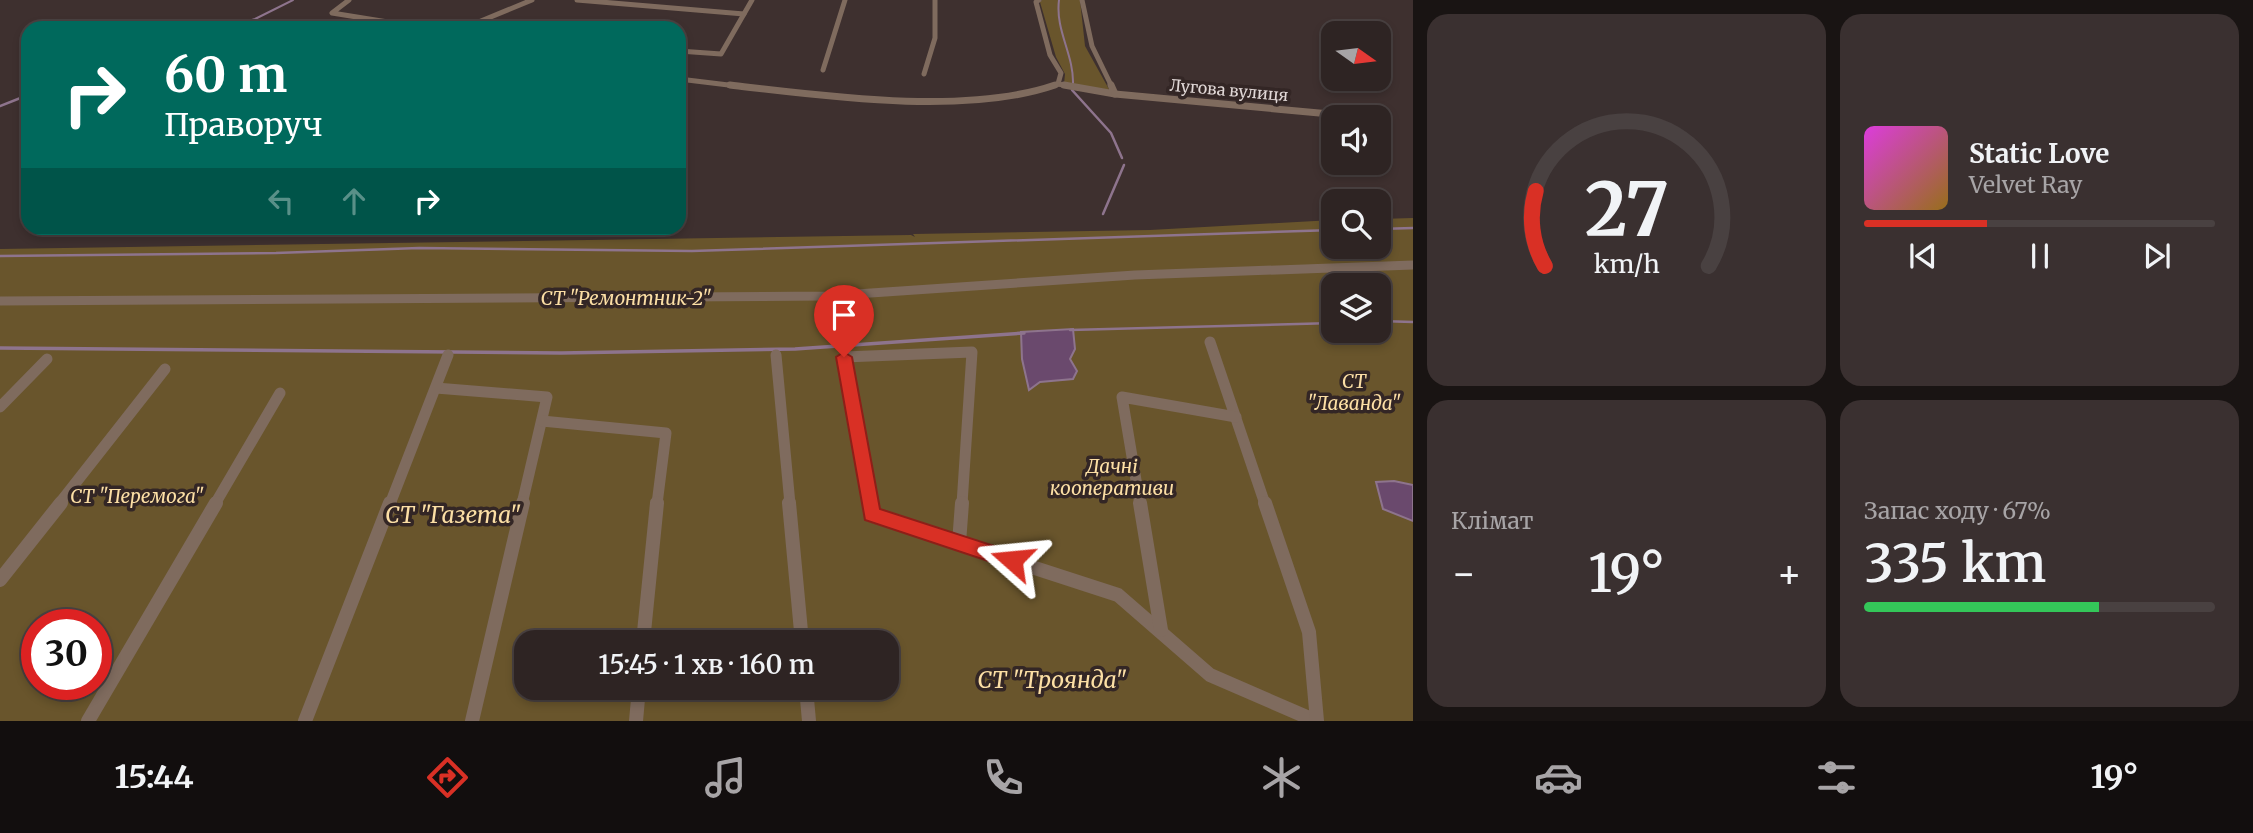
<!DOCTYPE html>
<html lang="uk">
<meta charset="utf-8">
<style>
:root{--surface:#2e2423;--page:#3a3030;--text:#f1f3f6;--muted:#a7a4a6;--line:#494141;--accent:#d93025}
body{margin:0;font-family:Merriweather,serif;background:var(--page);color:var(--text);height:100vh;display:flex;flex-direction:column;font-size:26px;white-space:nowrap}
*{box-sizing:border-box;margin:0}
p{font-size:23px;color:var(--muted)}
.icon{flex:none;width:38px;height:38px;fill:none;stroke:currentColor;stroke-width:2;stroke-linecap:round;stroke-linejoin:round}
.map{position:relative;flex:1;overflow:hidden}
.details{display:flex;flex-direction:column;gap:14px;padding:14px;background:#191413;width:840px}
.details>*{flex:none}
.banner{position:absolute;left:21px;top:21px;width:665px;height:214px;border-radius:21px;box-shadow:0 4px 10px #0003,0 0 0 2px var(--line);background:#00695c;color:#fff;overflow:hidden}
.needle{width:46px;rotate:104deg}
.buttons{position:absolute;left:1321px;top:21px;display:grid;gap:14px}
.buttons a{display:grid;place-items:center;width:70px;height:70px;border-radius:14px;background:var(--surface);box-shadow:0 4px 10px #0003,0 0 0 2px var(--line);font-size:35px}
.speed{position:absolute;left:21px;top:609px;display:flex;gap:14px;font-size:35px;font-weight:700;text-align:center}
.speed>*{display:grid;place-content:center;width:91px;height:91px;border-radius:50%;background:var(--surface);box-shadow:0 4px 10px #0003,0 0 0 2px var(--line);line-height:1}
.speed .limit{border:10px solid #d22;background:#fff;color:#111}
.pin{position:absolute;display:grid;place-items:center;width:60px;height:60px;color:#fff;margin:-72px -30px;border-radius:50% 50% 50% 0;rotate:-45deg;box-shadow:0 0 7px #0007}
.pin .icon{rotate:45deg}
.me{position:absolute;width:77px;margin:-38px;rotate:288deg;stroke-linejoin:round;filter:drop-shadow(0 0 5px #0008)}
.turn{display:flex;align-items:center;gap:24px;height:147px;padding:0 28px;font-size:32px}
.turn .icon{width:91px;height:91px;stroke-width:2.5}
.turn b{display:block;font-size:49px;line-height:60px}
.lanes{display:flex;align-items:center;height:66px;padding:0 28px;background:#0003;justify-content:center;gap:35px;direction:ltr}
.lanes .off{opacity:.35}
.big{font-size:52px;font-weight:600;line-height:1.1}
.details .tile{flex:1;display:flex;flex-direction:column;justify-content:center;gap:10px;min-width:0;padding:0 24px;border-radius:21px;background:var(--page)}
.details .dial{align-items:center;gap:0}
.dial svg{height:182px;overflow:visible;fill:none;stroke:var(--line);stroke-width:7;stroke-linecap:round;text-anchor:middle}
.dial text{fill:var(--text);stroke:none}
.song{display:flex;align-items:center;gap:21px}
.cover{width:84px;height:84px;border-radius:10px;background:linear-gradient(135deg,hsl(300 70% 55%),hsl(40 70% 35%))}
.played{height:7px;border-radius:4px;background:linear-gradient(90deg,var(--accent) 35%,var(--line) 35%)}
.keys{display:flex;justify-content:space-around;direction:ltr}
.heat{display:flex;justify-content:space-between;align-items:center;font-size:38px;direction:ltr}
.charge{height:10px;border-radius:5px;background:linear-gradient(90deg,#34c759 67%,var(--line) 0)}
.details .tiles{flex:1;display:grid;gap:14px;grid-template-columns:repeat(2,1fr)}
.trip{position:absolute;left:514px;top:630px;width:385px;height:70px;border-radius:21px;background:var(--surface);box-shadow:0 4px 10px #0003,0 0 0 2px var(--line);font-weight:600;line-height:70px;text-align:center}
.tabs{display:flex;height:112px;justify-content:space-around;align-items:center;background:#120e0e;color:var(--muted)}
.tabs .icon{width:49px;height:49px}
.tabs .active{color:var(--accent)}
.tabs b{font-size:32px;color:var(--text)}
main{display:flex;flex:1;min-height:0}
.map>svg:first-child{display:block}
</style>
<main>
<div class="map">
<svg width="1413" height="721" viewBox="0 0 1413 721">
<rect width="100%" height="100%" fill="#3e302f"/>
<g fill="#69552c" fill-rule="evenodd">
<path d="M1042,0H1080L1085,46L1110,91L1064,84L1065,74L1056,57L1040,2Z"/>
<path d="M1413,218V721H0V249L911,235L915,237L913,234L1150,230L1333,220L1334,247H1379V219ZM1334,285H1379V331H1334ZM37,625H96V684H37ZM527,642H887V688H527Z"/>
</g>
<g fill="#6a496d" stroke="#8e748d" stroke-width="2">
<path d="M1073,329L1075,349L1070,359L1077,371L1073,379L1040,382L1029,390L1022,359L1021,332Z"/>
<path d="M1394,481L1413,485V521L1383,509L1376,482Z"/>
</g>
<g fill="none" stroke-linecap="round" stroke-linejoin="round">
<g stroke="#8e748d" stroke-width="2">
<path d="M1059,0C1055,30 1074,55 1073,84"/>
<path d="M226,28L255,19L293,0"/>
</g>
<g stroke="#8e748d" stroke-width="2.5">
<path d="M1072,90L1111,133L1122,158"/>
<path d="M0,106L28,95"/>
<path d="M1103,214L1124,165"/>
<path d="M1379,229L1413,228"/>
<path d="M0,256L276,253L419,248L692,251L1334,230"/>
<path d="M1379,321L1413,322"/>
<path d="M1070,330L1334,323"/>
</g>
<path stroke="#8e748d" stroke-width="3.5" d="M0,348L561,353L795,349L1024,333"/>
<g stroke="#7f6b5e" stroke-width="5">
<path d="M349,0L332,13L425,28"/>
<path d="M577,0L744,14"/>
<path d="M1039,0L1036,2L1050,55L1061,73L1058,84"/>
<path d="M1082,0L1092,46L1112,87"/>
<path d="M464,28L532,0"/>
<path d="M679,51L721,54L752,0"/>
<path d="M823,70L845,0"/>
<path d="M924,74L935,38V0"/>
<path d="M679,79L745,87"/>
<path d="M1058,84L1074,87"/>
<path d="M1050,87L1058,84"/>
</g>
<g stroke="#7f6b5e" stroke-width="7">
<path d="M730,85C824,96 965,116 1055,85"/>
<path d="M1064,85L1115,94L1111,85"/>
<path d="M1115,94L1341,115"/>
</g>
<path stroke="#7f6b5e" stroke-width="9" d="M0,301L827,296L1135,275L1413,265"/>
<g stroke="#7f6b5e" stroke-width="11">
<path d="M1210,342L1265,504"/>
<path d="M776,355L790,504"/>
<path d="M436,388L547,397L522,504"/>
<path d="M0,407L47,359"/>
<path d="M542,421L666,433L657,504"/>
<path d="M59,504L165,369"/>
<path d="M215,504L280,393"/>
<path d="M390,504L448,355"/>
<path d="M869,504L844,357L972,352L962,504"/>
<path d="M1140,504L1122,397L1236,417"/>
</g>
<g stroke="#7f6b5e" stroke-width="14">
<path d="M789,503L802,642"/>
<path d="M869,503L871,515L1118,595L1210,675L1316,721"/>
<path d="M1140,503L1161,630"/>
<path d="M1265,503L1309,632L1317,721"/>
<path d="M959,543L962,503"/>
<path d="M0,580L61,503"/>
<path d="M643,642L657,503"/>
<path d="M806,688L809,721"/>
<path d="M88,721L216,503"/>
<path d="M305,721L390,503"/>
<path d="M472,721L523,503"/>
<path d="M636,721L639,688"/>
</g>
</g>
<path fill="#d93025" stroke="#8d1f18" stroke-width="2" d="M844,352L852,357L880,509L1019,554L1022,560L1019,567L1012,569L865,520L836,357Z"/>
<g text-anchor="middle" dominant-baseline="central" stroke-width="7" stroke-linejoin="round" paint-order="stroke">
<g font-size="16" fill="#e1d8d7" stroke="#332625">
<text transform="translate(1229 90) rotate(5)">Лугова вулиця</text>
</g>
<g font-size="19" font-style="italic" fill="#fcdfa5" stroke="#332625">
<text x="626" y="298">СТ "Ремонтник-2"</text>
<text x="1354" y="381">СТ<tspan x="1354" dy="22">"Лаванда"</tspan></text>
<text x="1112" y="466">Дачні<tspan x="1112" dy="22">кооперативи</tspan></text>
<text x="137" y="496">СТ "Перемога"</text>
</g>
<g font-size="23" font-style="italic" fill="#fcdfa5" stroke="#332625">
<text x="453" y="514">СТ "Газета"</text>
<text x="1052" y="679">СТ "Троянда"</text>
</g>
</g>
</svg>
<div class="buttons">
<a><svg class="needle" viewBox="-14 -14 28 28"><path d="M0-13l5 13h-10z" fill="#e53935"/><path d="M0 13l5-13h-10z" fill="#a7a4a6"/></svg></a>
<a><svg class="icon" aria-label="sound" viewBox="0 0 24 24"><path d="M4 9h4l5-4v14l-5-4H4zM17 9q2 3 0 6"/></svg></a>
<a><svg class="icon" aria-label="search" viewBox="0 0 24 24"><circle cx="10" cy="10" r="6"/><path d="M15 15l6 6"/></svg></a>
<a><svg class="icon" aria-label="layers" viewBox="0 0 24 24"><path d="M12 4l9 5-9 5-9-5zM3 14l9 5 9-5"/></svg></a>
</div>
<div class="speed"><div class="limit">30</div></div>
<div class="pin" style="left:844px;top:357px;background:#d93025"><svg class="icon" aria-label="arrive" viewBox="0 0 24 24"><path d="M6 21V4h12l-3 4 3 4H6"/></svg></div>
<svg class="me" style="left:1012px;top:560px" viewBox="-20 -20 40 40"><path d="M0-17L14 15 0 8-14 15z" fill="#d93025" stroke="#fff" stroke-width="4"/></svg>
<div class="trip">15:45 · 1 хв · 160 m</div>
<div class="banner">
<div class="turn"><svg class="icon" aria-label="right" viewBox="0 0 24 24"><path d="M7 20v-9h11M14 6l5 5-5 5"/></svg><div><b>60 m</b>Праворуч</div></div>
<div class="lanes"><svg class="icon off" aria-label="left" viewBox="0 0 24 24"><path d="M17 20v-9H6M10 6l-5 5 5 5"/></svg><svg class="icon off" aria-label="ahead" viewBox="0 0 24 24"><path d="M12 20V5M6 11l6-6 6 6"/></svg><svg class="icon" aria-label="right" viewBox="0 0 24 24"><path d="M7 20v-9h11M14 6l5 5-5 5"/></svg></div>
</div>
</div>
<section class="details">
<div class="tiles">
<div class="tile dial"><svg viewBox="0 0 100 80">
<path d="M14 69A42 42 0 1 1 86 69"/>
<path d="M14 69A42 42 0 0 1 10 36" stroke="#d93025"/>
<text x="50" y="56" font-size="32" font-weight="700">27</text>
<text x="50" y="72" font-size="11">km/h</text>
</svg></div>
<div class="tile">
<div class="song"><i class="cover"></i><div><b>Static Love</b><p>Velvet Ray</p></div></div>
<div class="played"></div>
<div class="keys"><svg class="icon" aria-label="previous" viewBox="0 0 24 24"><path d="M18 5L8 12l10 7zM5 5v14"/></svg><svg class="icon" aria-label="pause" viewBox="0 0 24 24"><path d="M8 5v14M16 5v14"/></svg><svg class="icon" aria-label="next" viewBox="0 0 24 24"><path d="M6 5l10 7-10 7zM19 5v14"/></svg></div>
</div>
<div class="tile"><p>Клімат</p>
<div class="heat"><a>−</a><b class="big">19°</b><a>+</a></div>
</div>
<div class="tile"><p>Запас ходу · 67%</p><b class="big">335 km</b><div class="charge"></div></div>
</div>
</section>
</main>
<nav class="tabs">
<b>15:44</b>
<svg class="icon active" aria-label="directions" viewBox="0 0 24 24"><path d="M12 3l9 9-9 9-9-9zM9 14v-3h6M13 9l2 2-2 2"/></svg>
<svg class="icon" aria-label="music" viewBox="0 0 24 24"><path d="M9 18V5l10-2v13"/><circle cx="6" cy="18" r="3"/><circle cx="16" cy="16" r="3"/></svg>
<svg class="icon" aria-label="phone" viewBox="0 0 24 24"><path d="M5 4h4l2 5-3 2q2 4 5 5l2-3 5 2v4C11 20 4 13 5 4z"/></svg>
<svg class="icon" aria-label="climate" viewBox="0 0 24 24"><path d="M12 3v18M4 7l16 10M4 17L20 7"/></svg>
<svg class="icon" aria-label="car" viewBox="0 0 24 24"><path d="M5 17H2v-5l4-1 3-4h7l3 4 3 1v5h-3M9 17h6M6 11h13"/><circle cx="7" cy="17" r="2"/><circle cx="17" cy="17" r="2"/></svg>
<svg class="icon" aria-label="filters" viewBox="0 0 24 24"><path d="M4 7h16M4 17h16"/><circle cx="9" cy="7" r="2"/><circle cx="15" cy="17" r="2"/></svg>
<b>19°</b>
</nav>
